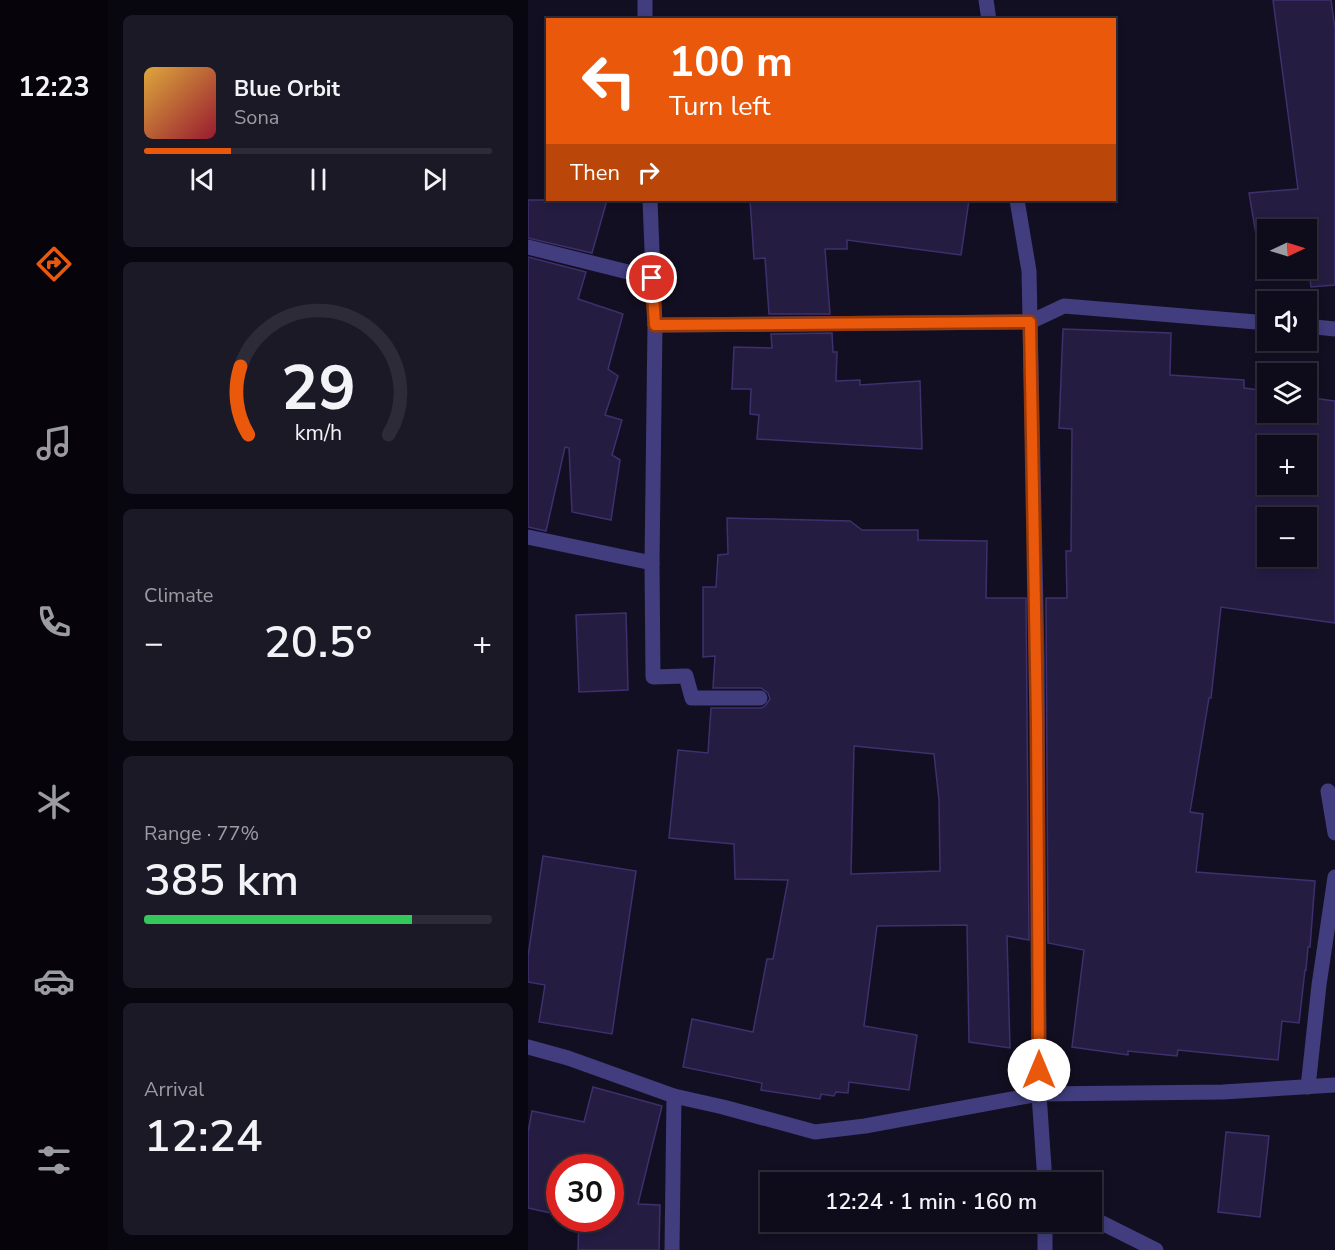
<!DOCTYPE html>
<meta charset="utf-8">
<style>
:root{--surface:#0e0b1a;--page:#1c1927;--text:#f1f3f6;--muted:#9b9ba2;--line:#2e2b39;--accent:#ea580c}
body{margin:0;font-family:"Nunito Sans",sans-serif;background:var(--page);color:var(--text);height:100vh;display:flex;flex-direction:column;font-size:22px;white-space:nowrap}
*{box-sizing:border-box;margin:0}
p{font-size:20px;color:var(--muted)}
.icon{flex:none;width:33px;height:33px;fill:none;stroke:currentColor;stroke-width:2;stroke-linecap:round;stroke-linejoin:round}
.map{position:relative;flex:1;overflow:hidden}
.side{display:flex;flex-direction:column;gap:15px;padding:15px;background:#08060e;width:420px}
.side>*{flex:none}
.top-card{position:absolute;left:18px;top:18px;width:570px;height:183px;border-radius:0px;box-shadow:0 3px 9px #0003,0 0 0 2px var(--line);background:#ea580c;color:#fff;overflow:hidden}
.needle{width:39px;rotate:86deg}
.controls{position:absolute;left:729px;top:219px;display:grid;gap:12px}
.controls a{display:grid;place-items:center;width:60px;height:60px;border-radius:0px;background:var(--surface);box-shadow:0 3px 9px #0003,0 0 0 2px var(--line);font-size:30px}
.speed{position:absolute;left:18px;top:1154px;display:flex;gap:12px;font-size:30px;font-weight:700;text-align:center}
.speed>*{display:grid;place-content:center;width:78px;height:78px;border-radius:50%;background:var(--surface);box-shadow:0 3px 9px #0003,0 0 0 2px var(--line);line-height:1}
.speed .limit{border:9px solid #d22;background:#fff;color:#111}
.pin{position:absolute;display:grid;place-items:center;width:51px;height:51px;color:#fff;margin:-26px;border:3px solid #fff;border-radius:50%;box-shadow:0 2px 6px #0007}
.me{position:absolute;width:66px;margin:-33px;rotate:0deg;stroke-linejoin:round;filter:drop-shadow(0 0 4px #0008)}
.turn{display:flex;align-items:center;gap:21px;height:126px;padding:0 24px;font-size:27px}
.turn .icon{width:78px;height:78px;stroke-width:2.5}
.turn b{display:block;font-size:42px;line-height:51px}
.then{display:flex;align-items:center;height:57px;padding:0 24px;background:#0003;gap:12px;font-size:22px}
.big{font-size:45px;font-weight:600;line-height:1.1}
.side .widget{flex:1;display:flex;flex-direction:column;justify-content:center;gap:9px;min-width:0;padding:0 21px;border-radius:9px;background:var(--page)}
.side .dial{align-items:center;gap:0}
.dial svg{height:156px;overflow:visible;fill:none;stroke:var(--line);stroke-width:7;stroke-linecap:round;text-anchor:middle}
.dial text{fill:var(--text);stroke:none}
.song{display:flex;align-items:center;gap:18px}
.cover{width:72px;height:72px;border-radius:9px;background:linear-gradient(135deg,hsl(40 70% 55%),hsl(350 70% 35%))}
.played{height:6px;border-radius:3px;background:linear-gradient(90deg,var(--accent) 25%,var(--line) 25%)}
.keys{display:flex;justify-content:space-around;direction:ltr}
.heat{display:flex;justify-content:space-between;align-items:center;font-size:33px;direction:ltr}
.charge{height:9px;border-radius:4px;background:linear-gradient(90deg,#34c759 77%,var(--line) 0)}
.trip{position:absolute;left:232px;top:1172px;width:342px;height:60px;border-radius:0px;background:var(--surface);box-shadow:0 3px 9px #0003,0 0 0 2px var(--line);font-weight:600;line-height:60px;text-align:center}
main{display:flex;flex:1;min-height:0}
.tabs{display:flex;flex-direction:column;width:108px;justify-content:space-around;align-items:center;background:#06040a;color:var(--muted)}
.tabs .icon{width:42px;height:42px}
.tabs .current{color:var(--accent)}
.tabs b{font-size:27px;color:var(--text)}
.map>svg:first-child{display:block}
</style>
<main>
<nav class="tabs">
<b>12:23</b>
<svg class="icon current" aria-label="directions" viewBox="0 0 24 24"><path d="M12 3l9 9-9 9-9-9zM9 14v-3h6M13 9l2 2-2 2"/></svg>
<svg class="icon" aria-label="music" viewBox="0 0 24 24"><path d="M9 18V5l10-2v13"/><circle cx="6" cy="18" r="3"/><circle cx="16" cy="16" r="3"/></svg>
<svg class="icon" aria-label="phone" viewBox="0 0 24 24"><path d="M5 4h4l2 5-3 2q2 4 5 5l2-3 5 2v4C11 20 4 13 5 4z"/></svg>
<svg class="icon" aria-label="climate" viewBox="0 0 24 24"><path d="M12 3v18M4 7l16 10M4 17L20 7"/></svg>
<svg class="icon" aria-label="car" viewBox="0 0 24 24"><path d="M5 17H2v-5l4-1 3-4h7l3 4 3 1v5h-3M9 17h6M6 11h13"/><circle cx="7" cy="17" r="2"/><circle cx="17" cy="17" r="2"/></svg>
<svg class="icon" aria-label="filters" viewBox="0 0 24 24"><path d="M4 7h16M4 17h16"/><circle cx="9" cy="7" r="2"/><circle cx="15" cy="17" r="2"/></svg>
</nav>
<section class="side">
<div class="widget">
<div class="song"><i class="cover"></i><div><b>Blue Orbit</b><p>Sona</p></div></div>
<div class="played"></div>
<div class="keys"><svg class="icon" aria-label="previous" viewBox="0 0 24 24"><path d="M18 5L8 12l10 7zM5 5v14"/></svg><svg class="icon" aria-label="pause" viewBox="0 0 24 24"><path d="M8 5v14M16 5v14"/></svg><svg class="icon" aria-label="next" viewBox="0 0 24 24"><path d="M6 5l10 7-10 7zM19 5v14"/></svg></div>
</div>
<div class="widget dial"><svg viewBox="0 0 100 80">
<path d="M14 69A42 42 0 1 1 86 69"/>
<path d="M14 69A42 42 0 0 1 10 34" stroke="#ea580c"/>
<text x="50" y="56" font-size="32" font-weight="700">29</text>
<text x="50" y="72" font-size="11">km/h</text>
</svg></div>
<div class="widget"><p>Climate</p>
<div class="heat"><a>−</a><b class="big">20.5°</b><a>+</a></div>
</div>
<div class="widget"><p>Range · 77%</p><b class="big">385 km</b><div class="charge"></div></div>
<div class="widget"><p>Arrival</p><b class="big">12:24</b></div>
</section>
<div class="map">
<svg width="807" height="1250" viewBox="0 0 807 1250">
<rect width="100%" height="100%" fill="#130f22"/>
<g fill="#251c42" stroke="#3e306c" stroke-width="1.5" fill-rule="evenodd">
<path d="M745,0H803L807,29V285L783,287L780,264H778V230H740V268H743L734,270L721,193L770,189Z"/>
<path d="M0,200H79L64,253L0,238Z"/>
<path d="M222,200H441L433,255L319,240V249H297L302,314H241L237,258L226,259Z"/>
<path d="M0,257L58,272L50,299L95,314L80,369L90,376L77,415L94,420L84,455L92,460L83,520L44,512L41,448L37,447L18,531L0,527Z"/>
<path d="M535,329L643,333L642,375L716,380V388L740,391V412H778V397L807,401V623L693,607L683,698H681L662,812L675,814L668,872L787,881L782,947H780L778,970H777L771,1023L754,1021L750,1060L650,1050L649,1056L600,1051V1055L544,1047L556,950L520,943L518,598H539L538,551H543L544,429L531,428ZM740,446H778V484H740ZM740,518H778V556H740Z"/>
<path d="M304,333L305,352H309L308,381L332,380V385L392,381L394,449L229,439L231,415L222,414L223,389H204L206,347L244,348L243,334Z"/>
<path d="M199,518L322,521L334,530H390V540L459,541L458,598H498L501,940L479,936L482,1048L441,1042L439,925L349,926L336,1026L389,1035L381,1090L321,1082L320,1093L308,1092L306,1096L293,1094L292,1099L233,1090L234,1083L155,1067L164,1019L225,1032L239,959H245L260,880L207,879L206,844L141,838L150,750L180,753L183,708H233L237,706L242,699L240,693L233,688H185L187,656L175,657V587H188L190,555L200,554ZM326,746L406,754L411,800L412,871L323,874Z"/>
<path d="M98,613L100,690L51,692L48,615Z"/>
<path d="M15,856L108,871L84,1034L11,1022L17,985L0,982V956Z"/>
<path d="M65,1087L134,1106L110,1204L132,1205L131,1250H50L51,1219L45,1218H82V1167H32V1215L0,1208V1132L4,1111L56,1122Z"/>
<path d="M698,1132L741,1136L732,1217L690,1212Z"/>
</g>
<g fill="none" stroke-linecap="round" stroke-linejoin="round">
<g stroke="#413d7e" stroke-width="15">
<path d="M800,791L807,833"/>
<path d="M780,1087L791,985L807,877"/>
</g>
<g stroke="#413d7e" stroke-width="15">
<path d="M117,0V20"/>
<path d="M458,0L461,20"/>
<path d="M122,200L127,325L124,563L125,677L158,676L164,698H232"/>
<path d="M489,200L501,271L509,658L511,1094L517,1182"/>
<path d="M0,247L124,278"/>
<path d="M127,325L502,322L536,306L740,323"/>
<path d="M778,326L807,329"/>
<path d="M0,537L124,563"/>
<path d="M0,1047L40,1058L146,1096L195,1107L287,1132L337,1126L511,1094L695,1092L807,1085"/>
<path d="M564,1218L628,1250"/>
<path d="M144,1250L146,1096"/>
<path d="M517,1250V1221"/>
</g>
</g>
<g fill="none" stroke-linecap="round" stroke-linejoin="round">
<defs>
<path id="route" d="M124,278L127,325L502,322L509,723L511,1070"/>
</defs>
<use href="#route" stroke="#983908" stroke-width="15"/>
<use href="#route" stroke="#ea580c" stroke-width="10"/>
</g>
</svg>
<div class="controls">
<a><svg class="needle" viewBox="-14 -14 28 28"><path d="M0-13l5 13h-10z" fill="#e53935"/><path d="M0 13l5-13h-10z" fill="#9b9ba2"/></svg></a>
<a><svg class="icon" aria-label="sound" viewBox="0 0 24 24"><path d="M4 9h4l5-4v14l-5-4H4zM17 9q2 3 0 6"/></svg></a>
<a><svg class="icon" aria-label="layers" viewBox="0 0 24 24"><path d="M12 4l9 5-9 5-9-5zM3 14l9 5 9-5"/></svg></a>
<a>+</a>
<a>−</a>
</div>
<div class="speed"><div class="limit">30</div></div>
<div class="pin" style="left:124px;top:278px;background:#d93025"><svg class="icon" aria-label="arrive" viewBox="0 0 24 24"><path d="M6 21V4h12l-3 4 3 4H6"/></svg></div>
<svg class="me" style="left:511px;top:1070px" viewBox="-20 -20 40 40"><circle r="19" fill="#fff"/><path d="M0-13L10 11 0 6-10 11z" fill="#ea580c"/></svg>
<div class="trip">12:24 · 1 min · 160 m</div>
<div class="top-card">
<div class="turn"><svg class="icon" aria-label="left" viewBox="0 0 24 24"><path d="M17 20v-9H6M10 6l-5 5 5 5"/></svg><div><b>100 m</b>Turn left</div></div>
<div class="then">Then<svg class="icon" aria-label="right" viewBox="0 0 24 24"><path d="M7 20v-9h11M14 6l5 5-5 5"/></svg></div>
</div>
</div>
</main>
